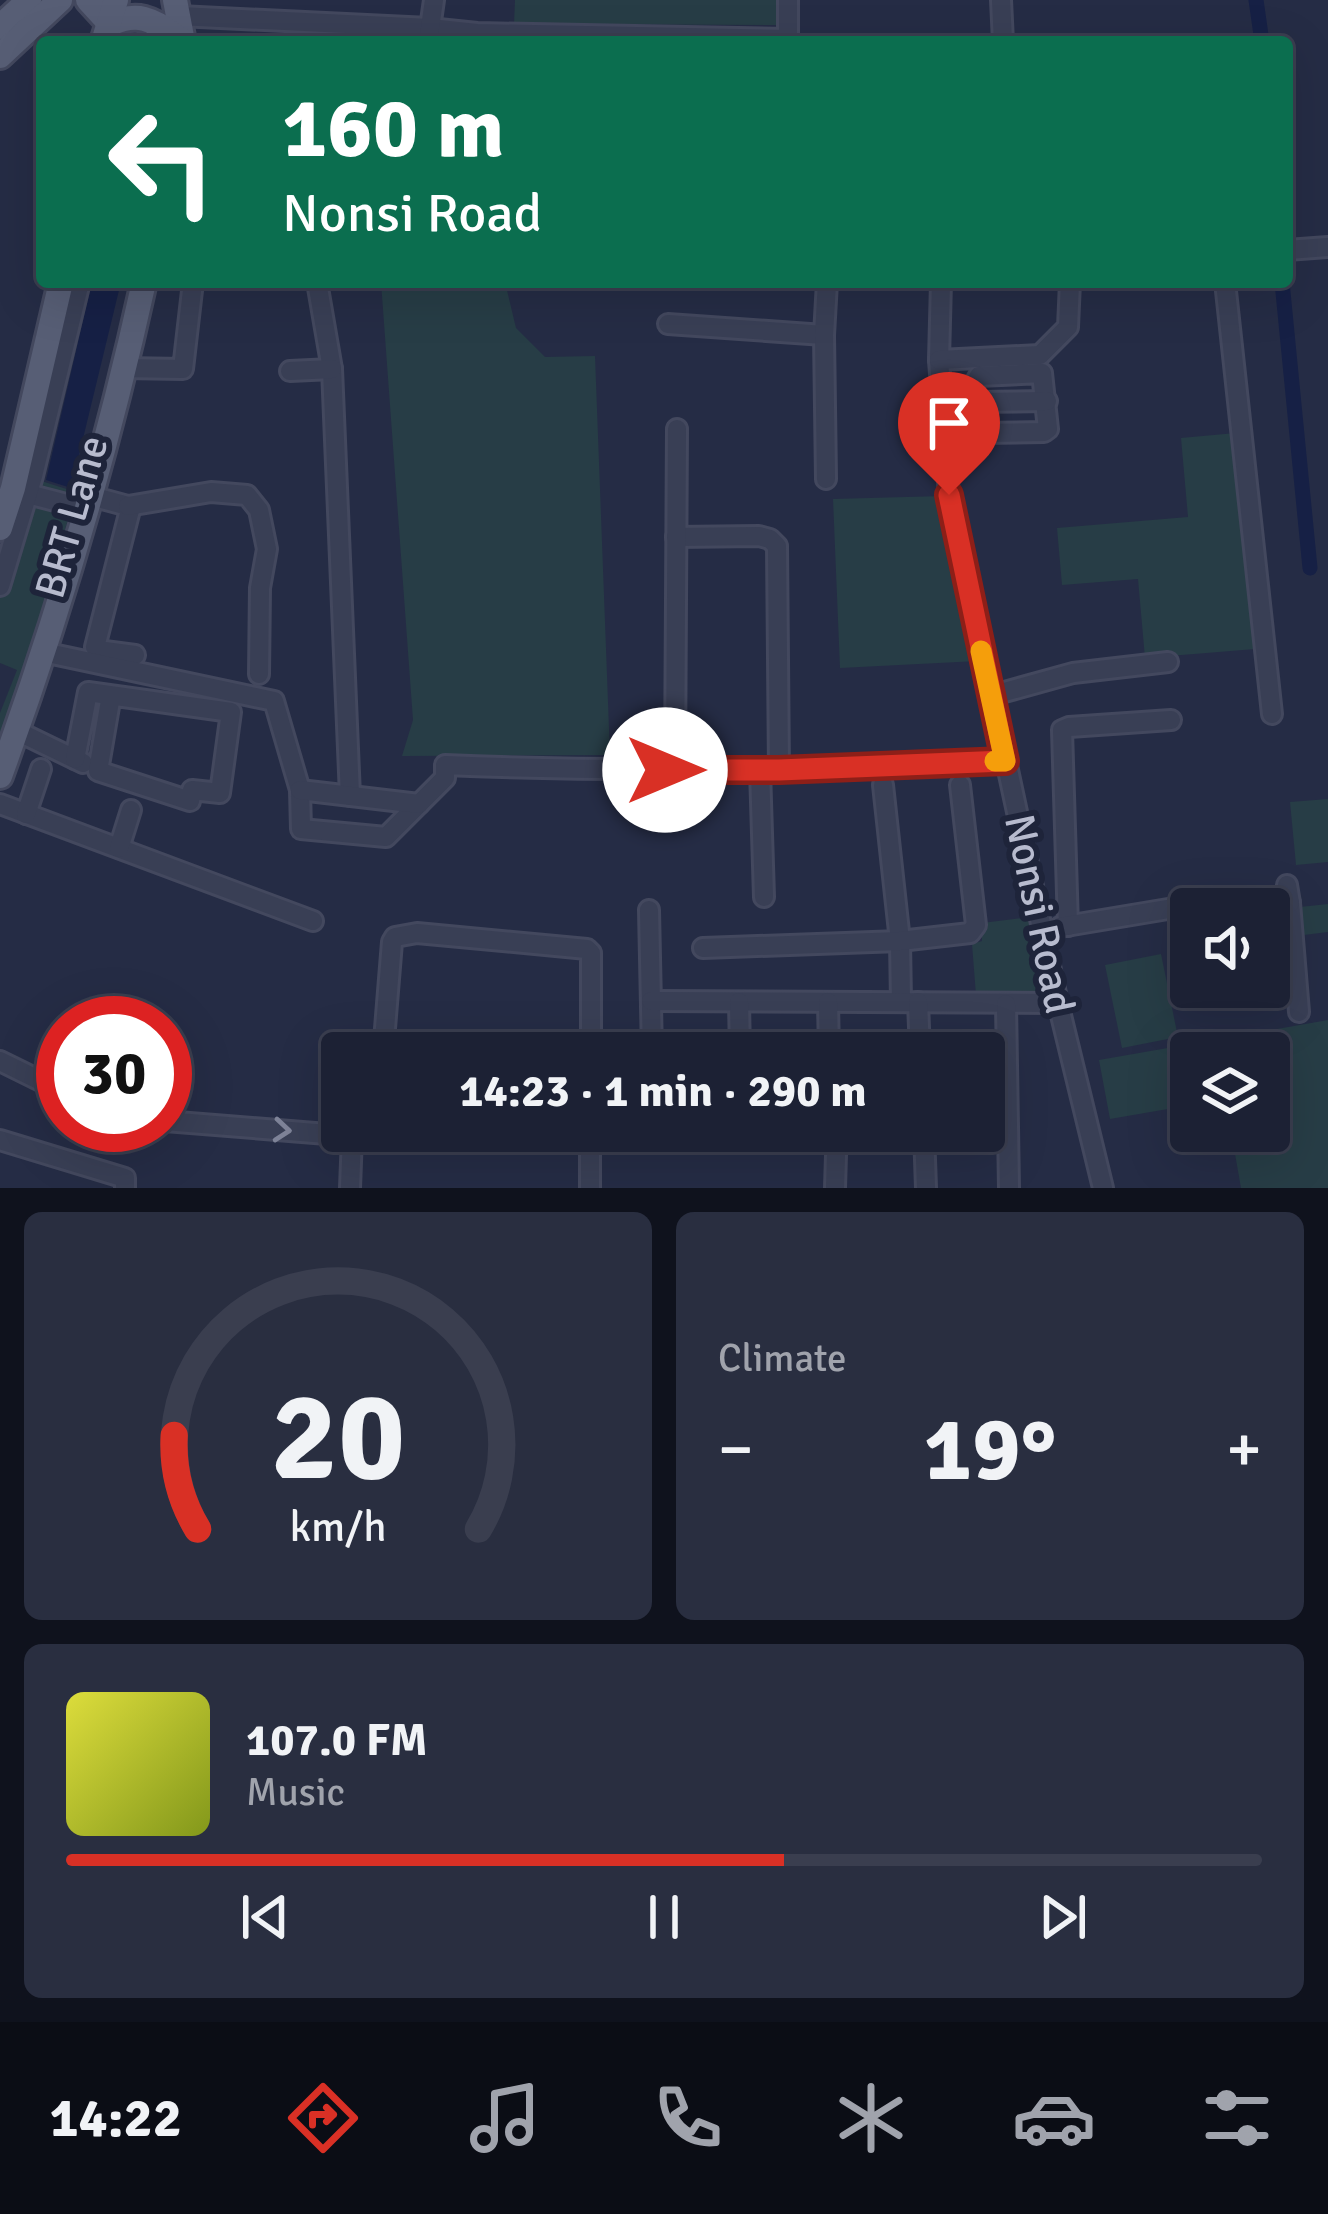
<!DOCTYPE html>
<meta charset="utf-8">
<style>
:root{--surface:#1c2134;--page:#292e40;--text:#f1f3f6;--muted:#a0a3ac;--line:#3a3e4f;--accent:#d93025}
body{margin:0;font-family:Signika,sans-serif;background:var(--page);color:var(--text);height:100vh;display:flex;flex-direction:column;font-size:45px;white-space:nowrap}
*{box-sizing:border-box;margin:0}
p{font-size:39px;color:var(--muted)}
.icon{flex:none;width:66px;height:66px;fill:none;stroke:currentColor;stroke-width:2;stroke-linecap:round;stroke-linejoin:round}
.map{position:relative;height:1188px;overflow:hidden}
.panel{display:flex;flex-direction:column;gap:24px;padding:24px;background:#0f121d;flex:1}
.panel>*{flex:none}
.top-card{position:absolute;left:36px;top:36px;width:1257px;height:252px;border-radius:12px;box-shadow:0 12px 48px #0002,0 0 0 3px var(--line);background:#0b6e4f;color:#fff;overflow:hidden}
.buttons{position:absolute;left:1170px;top:888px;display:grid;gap:24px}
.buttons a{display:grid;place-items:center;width:120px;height:120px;border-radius:12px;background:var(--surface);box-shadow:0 12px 48px #0002,0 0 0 3px var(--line);font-size:60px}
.speed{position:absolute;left:36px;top:996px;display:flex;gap:24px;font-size:60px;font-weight:700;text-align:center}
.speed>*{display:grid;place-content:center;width:156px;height:156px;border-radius:50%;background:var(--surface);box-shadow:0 12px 48px #0002,0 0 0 3px var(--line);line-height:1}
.speed .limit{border:18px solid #d22;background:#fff;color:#111}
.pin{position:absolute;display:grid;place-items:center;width:102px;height:102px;color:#fff;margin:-123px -51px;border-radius:50% 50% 50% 0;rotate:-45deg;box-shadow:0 0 12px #0007}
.pin .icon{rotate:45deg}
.me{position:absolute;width:132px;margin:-66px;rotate:90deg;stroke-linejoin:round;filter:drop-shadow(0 0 9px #0008)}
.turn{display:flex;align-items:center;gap:42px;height:252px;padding:0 48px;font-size:54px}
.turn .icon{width:156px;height:156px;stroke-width:2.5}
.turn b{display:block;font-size:84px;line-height:102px}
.big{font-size:90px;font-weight:700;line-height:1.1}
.panel .card{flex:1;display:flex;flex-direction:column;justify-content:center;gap:18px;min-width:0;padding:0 42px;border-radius:18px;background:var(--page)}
.panel .dial{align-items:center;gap:0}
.dial svg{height:312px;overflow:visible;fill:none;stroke:var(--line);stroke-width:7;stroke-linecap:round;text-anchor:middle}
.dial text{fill:var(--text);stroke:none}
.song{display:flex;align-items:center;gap:36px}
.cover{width:144px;height:144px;border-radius:18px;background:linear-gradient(135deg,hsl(60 70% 55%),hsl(70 70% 35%))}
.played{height:12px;border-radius:6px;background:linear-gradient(90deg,var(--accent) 60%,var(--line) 60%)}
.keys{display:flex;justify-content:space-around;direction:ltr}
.heat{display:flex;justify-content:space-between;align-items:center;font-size:66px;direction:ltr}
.panel .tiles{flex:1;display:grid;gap:24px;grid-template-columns:1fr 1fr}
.card:last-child{grid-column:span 2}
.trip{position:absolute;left:321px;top:1032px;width:684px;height:120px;border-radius:12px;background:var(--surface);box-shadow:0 12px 48px #0002,0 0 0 3px var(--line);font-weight:700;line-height:120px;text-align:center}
.tab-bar{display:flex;height:192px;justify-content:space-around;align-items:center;background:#0b0d15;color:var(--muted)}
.tab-bar .icon{width:84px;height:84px}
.tab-bar .active{color:var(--accent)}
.tab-bar b{font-size:54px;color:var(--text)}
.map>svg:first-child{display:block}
</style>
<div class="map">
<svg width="1328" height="1188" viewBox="0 0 1328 1188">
<rect width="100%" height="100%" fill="#252c45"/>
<g fill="#273d46">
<path d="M515,0H782L781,25L514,24Z"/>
<path d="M381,282H505L516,328L545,357L595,356L610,755L402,756L413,720Z"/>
<path d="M1236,433L1255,649L1145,658L1138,579L1062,585L1057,528L1188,517L1181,438Z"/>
<path d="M35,479L76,492L24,671L0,737V713L17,670L0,663V597Z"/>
<path d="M943,496L978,661L840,668L833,499Z"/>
<path d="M1328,799V862L1296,865L1290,802Z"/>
<path d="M1328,904V932L1304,935L1300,907Z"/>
<path d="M1031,917L1048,994L976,995L972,944L982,941V923Z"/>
<path d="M1161,954L1178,1037L1122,1048L1105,965Z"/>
<path d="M1328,1020V1188H1241L1231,1131H1269V1089L1290,1084L1279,1031L1214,1044L1215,1053H1191V1105L1110,1119L1099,1060Z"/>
</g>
<path fill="#162045" d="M92,282H121L71,488L46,480Z"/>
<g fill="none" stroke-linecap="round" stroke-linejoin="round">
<g stroke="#162045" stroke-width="15">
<path d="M1256,0L1262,42"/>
<path d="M1282,282L1310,568"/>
</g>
<defs>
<g id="minor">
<path d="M1001,0L1003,42"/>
<path d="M179,16L429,28L477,33L788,39"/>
<path d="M428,42L434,0"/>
<path d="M788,42V0"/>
<path d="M1287,250L1328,247"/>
<path d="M317,282L332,369L350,796"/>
<path d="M941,282L939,360L949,495L1058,1003L1103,1188"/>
<path d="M1225,282L1272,714"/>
<path d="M668,324L824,335"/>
<path d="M939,360L1040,355L1068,327L1070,282"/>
<path d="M124,368L183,369L193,282"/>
<path d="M290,371L332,369"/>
<path d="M941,390L973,387L976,425L981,433L1044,432L1048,429L1042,373L979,376L973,387"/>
<path d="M974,402L1047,401"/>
<path d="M826,479L824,335L827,282"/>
<path d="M28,494L78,507"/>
<path d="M91,496L128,506L130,510L95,647L97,650L135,655"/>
<path d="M128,506L211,492L247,495L259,510L267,549L260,588L259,674"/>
<path d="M676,537L759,536L770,539L777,546L779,770"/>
<path d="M0,586L33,476L80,282"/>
<path d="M43,652L274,701L300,790L301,829L386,837L419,804"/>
<path d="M990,696L1073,673L1168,662"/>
<path d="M17,731L83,763"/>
<path d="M75,759L88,692L231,712L220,793L192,790L190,801L98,771L111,695"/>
<path d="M675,770L677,429"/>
<path d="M760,770L764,897"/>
<path d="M883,785L900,941L901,1002"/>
<path d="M300,790L419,804L445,778V765C632,773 818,768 1005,761"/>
<path d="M0,804L313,921"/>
<path d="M26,814L41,769"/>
<path d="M119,848L131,810"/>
<path d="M1290,903L1299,1012"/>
<path d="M649,910L652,1053"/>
<path d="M1068,926L1062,730L1069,727L1171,720"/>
<path d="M1060,927L1168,909L1290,903L1287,885"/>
<path d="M703,948L900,941L970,933L976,925L960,785"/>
<path d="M651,1001L1058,1003"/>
<path d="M739,1002L740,1053"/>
<path d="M828,1002L829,1053"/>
<path d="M918,1002L920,1053"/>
<path d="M1006,1004L1009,1188"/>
<path d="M383,1053L392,942L395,937L417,933L587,949L591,953V1053"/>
<path d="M0,1061L63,1092"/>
<path d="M165,1121L352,1136L350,1188"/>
<path d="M832,1131L833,1140"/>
<path d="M924,1131L926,1188"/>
<path d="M352,1136L375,1138L376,1131"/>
<path d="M0,1140L125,1178V1188"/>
<path d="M590,1188V1131"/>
<path d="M835,1188L836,1155"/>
</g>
<g id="major">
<path d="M88,0L110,24"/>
<path d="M175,0L183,42"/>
<path d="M110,24C143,9 155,23 183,41"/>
<path d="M0,27L29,0"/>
<path d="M103,42L116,0"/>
<path d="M0,56L60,0"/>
<path d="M0,528L13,488L61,282"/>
<path d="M0,776C59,615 107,450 144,282"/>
</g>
</defs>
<use href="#minor" stroke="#43485e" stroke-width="24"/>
<use href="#major" stroke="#43485e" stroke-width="30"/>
<use href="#minor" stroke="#393f55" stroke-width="18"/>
<use href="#major" stroke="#575e75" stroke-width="24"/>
</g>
<defs><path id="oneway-chevron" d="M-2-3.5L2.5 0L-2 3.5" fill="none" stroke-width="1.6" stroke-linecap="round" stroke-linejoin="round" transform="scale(3)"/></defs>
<use stroke="#7e8398" href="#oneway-chevron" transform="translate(282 1130) rotate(5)"/>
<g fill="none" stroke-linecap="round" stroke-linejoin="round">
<defs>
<path id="route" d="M665,770H779L1005,761L949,495"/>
</defs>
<use href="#route" stroke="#8d1f18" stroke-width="30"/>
<use href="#route" stroke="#d93025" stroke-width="21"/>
<path stroke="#f59e0b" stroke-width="21" d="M981,651L1005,761H995"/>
</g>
<g text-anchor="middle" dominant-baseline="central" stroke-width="12" stroke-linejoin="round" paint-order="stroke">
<g font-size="42" fill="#b7bbce" stroke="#1e243a">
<text transform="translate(72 517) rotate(-74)">BRT Lane</text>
<text transform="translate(1039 914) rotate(78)">Nonsi Road</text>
</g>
</g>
</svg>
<div class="buttons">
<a><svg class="icon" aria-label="sound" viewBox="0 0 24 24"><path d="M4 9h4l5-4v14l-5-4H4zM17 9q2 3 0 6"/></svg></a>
<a><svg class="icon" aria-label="layers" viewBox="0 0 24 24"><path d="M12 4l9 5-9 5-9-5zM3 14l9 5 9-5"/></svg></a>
</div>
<div class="speed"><div class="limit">30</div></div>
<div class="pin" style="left:949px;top:495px;background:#d93025"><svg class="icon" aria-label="arrive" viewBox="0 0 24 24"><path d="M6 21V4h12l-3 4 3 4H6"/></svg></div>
<svg class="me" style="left:665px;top:770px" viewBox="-20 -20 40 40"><circle r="19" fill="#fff"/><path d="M0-13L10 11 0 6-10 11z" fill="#d93025"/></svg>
<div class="trip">14:23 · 1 min · 290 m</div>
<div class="top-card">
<div class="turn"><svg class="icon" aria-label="left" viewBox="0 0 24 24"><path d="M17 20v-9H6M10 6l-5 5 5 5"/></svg><div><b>160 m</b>Nonsi Road</div></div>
</div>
</div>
<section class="panel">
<div class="tiles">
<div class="card dial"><svg viewBox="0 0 100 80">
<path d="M14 69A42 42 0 1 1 86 69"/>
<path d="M14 69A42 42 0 0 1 8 45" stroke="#d93025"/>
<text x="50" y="56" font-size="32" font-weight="700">20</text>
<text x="50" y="72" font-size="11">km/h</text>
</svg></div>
<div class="card"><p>Climate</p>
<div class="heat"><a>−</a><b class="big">19°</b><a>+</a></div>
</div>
<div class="card">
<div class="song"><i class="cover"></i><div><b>107.0 FM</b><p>Music</p></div></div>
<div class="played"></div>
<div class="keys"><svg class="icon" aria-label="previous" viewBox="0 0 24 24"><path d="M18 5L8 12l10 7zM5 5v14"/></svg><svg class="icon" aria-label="pause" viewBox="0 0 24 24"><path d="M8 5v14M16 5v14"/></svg><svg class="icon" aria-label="next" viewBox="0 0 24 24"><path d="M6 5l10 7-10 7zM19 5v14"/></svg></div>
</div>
</div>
</section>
<nav class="tab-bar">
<b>14:22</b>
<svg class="icon active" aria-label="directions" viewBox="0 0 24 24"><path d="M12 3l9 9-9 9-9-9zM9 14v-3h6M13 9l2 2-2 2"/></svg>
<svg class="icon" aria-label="music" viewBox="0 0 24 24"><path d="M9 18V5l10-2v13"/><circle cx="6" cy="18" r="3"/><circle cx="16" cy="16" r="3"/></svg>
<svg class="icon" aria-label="phone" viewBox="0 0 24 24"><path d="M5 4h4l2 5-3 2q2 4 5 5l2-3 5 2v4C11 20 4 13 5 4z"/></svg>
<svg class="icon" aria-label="climate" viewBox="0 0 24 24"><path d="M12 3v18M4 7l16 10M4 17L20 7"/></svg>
<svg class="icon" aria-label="car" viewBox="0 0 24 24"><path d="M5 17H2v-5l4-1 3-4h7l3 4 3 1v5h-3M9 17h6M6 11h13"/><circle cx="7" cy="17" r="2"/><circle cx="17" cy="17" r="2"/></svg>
<svg class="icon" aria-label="filters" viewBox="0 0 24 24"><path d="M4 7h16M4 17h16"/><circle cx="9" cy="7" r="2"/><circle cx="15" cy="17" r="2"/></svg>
</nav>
